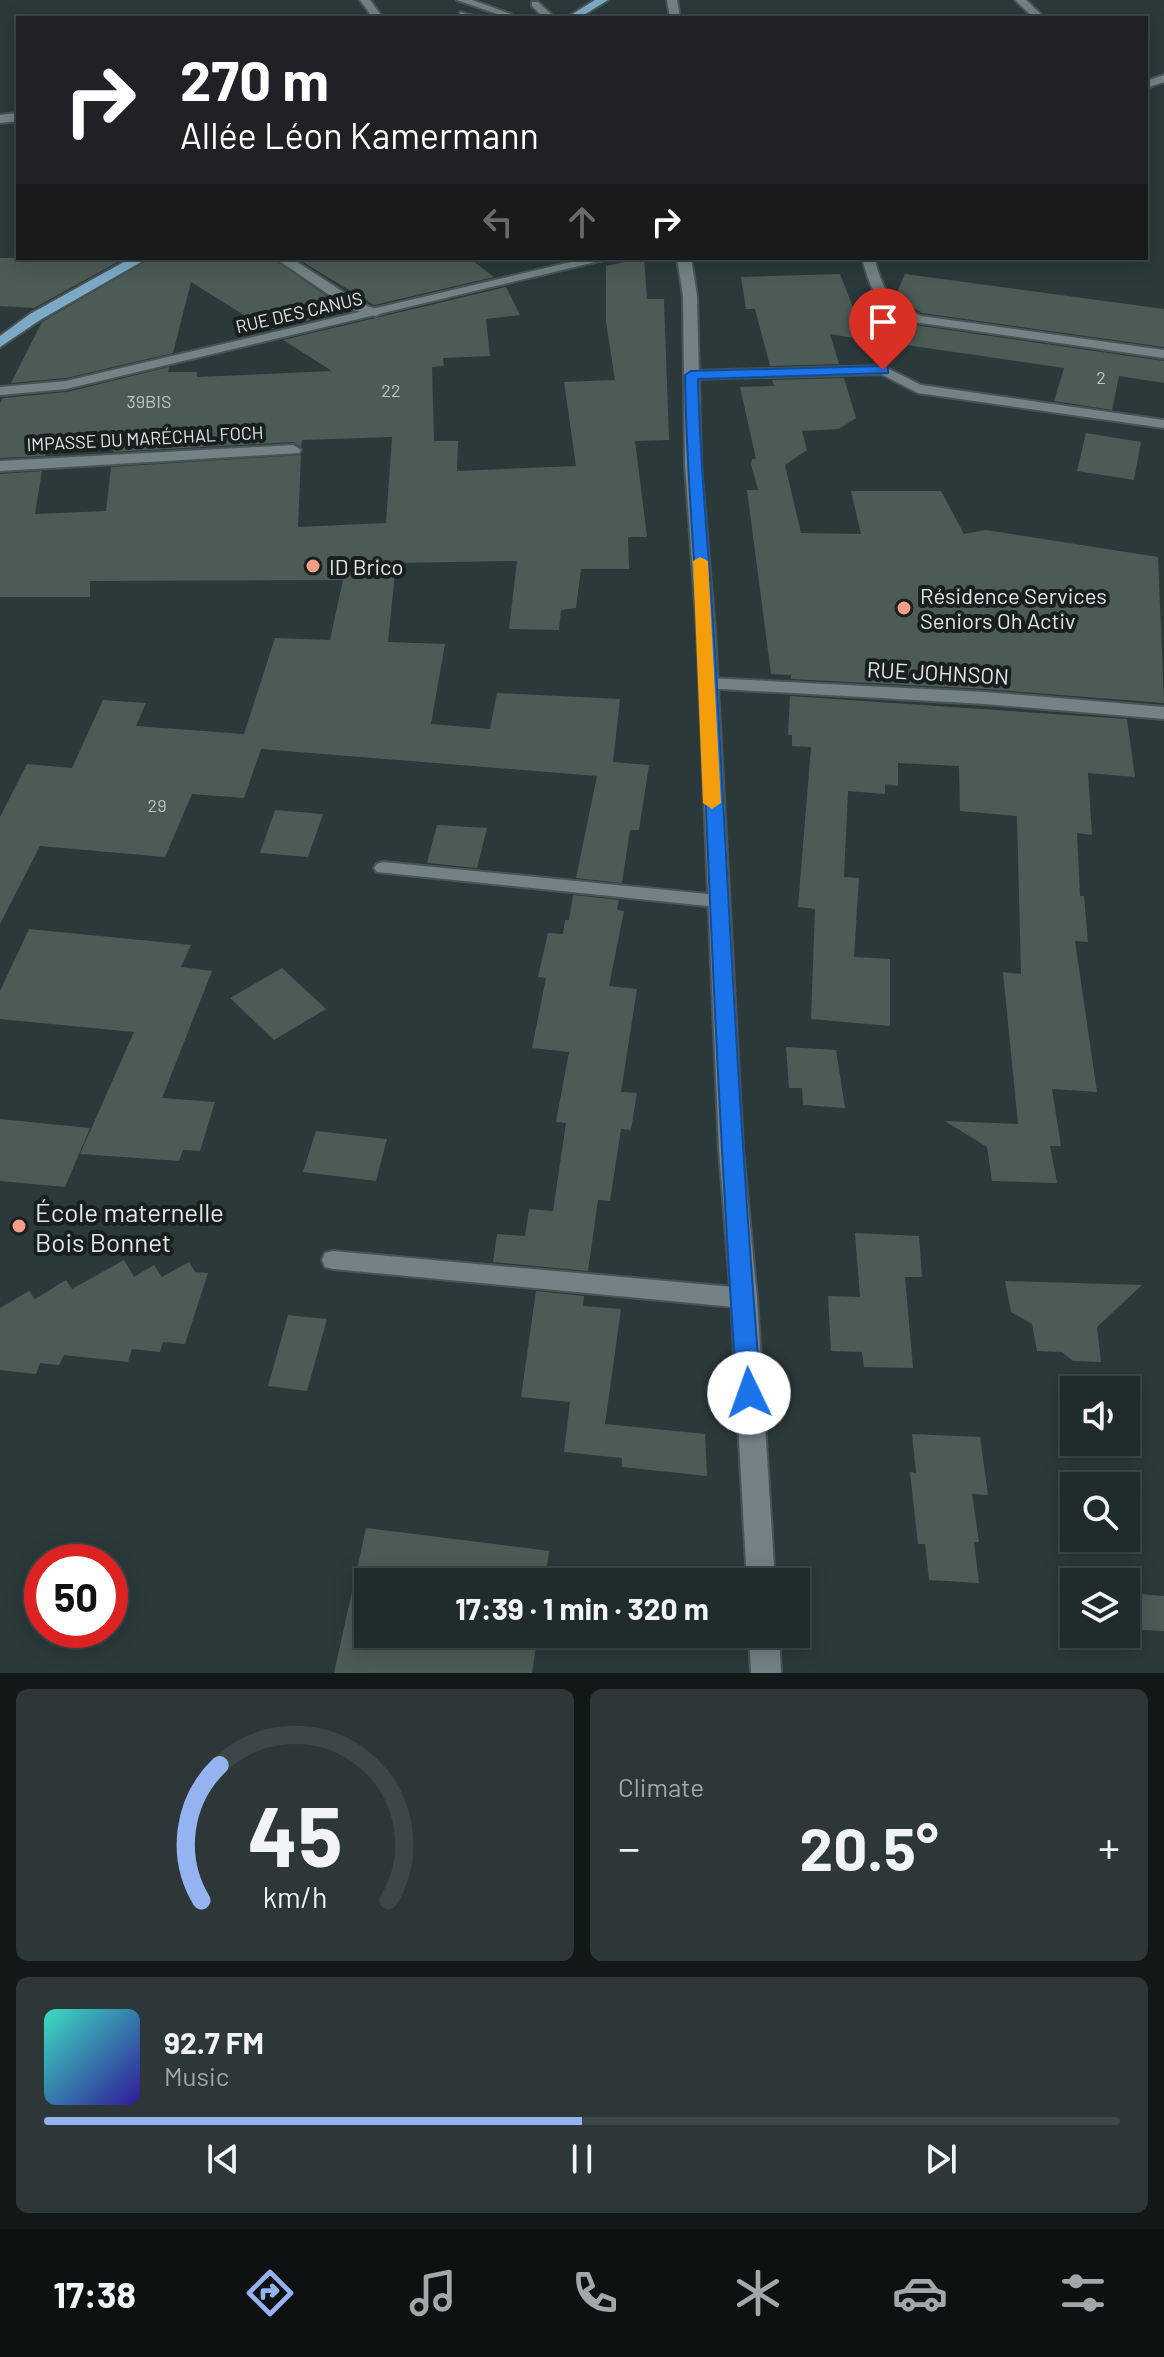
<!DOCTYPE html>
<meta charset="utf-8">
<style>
:root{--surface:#202b2c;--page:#2d3738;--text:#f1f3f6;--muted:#a2a7a9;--line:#3d4748;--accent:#95b2f1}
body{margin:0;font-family:Barlow,sans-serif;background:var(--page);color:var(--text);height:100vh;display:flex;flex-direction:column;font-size:30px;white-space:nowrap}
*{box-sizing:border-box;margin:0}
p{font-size:26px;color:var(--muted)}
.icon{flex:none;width:44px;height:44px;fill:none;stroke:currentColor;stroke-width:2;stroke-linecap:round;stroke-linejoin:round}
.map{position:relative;height:1673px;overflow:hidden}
.panel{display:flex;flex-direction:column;gap:16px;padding:16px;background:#121818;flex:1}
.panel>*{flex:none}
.banner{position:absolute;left:16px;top:16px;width:1132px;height:244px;border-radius:0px;box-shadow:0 4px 20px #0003,0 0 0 2px var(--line);background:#202124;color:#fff;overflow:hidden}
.fabs{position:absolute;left:1060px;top:1376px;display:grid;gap:16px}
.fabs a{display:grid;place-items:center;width:80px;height:80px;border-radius:0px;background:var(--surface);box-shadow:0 4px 20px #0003,0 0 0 2px var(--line);font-size:40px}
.speed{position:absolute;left:24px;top:1544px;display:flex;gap:16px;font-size:40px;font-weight:700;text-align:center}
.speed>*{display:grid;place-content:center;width:104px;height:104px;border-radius:50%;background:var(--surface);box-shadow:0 4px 20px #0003,0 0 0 2px var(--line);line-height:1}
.speed .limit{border:12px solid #d22;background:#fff;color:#111}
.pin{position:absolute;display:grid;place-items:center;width:68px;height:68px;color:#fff;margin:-82px -34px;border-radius:50% 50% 50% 0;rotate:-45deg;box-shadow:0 0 8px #0007}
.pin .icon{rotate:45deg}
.me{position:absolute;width:88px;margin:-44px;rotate:357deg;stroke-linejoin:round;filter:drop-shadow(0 0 6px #0008)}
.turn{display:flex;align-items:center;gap:28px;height:168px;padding:0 32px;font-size:36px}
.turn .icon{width:104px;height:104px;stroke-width:2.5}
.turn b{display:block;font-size:56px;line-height:68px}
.lanes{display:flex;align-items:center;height:76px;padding:0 32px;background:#0003;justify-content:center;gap:40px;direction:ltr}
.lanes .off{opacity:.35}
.big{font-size:60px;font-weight:700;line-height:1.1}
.panel .card{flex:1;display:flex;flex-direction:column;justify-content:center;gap:12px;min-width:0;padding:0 28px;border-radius:12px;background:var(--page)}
.panel .dial{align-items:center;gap:0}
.dial svg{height:208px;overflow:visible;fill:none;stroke:var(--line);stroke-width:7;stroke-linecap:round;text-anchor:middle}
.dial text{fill:var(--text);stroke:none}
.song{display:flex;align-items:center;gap:24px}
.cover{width:96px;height:96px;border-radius:12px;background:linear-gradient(135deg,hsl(170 70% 55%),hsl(250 70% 35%))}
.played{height:8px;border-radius:4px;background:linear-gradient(90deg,var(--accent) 50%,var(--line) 50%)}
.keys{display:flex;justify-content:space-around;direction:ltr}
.heat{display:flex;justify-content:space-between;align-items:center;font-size:44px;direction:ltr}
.panel .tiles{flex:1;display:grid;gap:16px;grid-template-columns:1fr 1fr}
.card:last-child{grid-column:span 2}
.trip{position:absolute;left:354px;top:1568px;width:456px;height:80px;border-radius:0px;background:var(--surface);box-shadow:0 4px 20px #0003,0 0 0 2px var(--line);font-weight:700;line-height:80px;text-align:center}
.dock{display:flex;height:128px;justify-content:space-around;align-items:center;background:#0d1112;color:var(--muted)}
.dock .icon{width:56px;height:56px}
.dock .on{color:var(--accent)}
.dock b{font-size:36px;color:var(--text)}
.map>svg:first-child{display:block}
</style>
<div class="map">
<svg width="1164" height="1673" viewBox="0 0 1164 1673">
<rect width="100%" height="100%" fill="#2b393a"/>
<g fill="#4d5b56">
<path d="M0,258H125L34,308L0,306Z"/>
<path d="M151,258H272L348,311L268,330L191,282L173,353L66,378L11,383L42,322Z"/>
<path d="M296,258H469L494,277L374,305Z"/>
<path d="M644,258L647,299H664L669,440L635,441L647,537H628L629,569H581L576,608L561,610L559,630L509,629L517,561L396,563L388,642L445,644L431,724L490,729L497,693L620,699L613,762L649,765L639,830H630L622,883L576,878L597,776L261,749L244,798L192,794L165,857L40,846L0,924V817L27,764L72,768L103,700L146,703L136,726L244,734L275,638L330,640L343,580L90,581V597H0V474L42,471L35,514L106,511L111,467L301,455L298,527L386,523L392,437L302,440L301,447L293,442L113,452V445H107L108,442L47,445L45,456L0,458V403L3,398L67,392L169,367L168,372H197V377L332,371L283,340L506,287L520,315L486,319L490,356L443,358L444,366L432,367L434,441H458L457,471L576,466L564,382L615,380L606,322V266Z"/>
<path d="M840,274L866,340L830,334L839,364L770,366L755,309H746L741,277Z"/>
<path d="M905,274L1164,309V347L922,313L895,297Z"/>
<path d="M889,313L914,325L1164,361V383L1119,376L1112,410L1054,401L1064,368L878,341Z"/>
<path d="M844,378L856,418L839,429L802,431L807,450L785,465L801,533L861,534L851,491H941L964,534L986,530L1158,557L1164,703L985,689L791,679V675L771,674L747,490H758L751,464L752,459H756L740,387L774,386L772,380Z"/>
<path d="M1086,433L1141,442L1134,480L1077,471Z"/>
<path d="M790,696L1127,719L1135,777L1088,773L1092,835L1077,833L1080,896H1084L1088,942L1075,941L1097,1092L1052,1089L1061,1146H1050L1057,1183L992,1181L987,1147L945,1121L1018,1124L1003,972L1021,974L1017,816L960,811L959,766L898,763V786L885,784V794L848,791L844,877L859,878L854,957L890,959V1026L811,1019L815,909L798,907L811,747L792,746V735H788Z"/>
<path d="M275,810L323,814L308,857L260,853Z"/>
<path d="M437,825L487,828L477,868L427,863Z"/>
<path d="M573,895L619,900L617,910L624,911L609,986L637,989L621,1092L637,1093L631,1130L621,1129L610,1201L598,1200L588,1271L493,1262L497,1234L525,1236L529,1209L553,1211L566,1123L556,1122L569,1052L532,1048L546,978L538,977L548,933L563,934L565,920H569Z"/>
<path d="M29,929L191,945L181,967L212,971L162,1098L215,1102L200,1151L183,1150L179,1161L80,1154L134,1032L0,1019V991Z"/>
<path d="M282,968L326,1009L274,1040L230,998Z"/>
<path d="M786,1047L836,1050L845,1108L803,1105L802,1088H789Z"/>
<path d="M0,1119L90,1128L65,1187L0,1181Z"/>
<path d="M316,1131L387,1139L376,1181L303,1172Z"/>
<path d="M855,1233L919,1236L922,1277H905L913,1368L864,1367L862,1352L831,1351L828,1296L860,1297Z"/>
<path d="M124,1260L134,1277L154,1265L162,1277L189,1262L195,1272L208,1273L185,1344L163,1342L160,1352L132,1349L128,1362L64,1355L59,1365L40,1363L36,1374L0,1370V1308L29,1291L35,1299L66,1280L72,1289Z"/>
<path d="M1005,1281L1142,1285L1097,1327L1101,1362L1073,1361L1062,1352L1037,1351L1032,1324L1011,1312Z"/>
<path d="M536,1291L584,1296L583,1306L621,1309L605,1424L705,1434L707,1476L622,1467V1458L564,1452L570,1402L521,1397Z"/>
<path d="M288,1315L327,1319L307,1391L268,1386Z"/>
<path d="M912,1434L980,1437L988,1495L972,1494L979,1542H974L979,1583L929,1580L925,1544H918L910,1472L916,1473Z"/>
<path d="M366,1528L549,1551L545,1582H368V1634H538L532,1673H334Z"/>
<path d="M1126,1593L1164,1596V1631L1126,1629Z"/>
</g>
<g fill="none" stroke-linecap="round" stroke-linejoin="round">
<defs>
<g id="lane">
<path d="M457,0H472L511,14L503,16Z"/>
<path d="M532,2H538L555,18H544L532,6Z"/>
<path d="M460,12L481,18L460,16Z"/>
<path d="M862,258H874C884,291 887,302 921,316L1164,350V358L914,322C877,307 872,294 862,258Z"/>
<path d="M883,366L921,385L1164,420V428L918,393L881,374L691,379L684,375L691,371Z"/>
<path d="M383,862L717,895L726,901L717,907L377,872L374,868L377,864Z"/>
<path d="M333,1251L744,1288L752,1291L755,1298L752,1305L744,1308L333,1269L325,1267L322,1260L325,1253Z"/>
</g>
<g id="street">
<path d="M360,0H370L383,18H373Z"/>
<path d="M1015,0H1026L1045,18H1034Z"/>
<path d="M1164,75V82L1146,88V81Z"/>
<path d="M18,113V121L0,123V115Z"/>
<path d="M275,258H291L360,303L383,312L376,316L350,309Z"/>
<path d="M293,445L301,450L299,453L0,471V461Z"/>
<path d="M709,678L985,692L1164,707V719L985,704L703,688L700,684L703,680Z"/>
</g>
<g id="secondary">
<path d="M667,0H677L680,18H670Z"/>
<path d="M588,258H612L66,389L0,395V387L66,381Z"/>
<path d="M677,258H691L697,296L701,465L715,631L743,1150L757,1298L775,1582H747L731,1298L719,1150L697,631L685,465L683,296Z"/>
<path d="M749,1634H779L781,1673H751Z"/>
</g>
<g id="primary">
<path d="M595,0H608L579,18H566Z"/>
<path d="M131,258H148L40,320L0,347V336L30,314Z"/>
</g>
</defs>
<use href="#lane" stroke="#485456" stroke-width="4"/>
<use href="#street" stroke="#485456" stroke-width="4"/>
<use href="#secondary" stroke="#485456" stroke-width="4"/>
<use href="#primary" stroke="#485456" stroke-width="4"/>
<use href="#lane" fill="#738284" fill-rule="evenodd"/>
<use href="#street" fill="#738284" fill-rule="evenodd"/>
<use href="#secondary" fill="#738284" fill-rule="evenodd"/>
<use href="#primary" fill="#7caac6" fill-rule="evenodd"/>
</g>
<path fill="#1a73e8" stroke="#114b97" stroke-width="2" d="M883,366L888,367V373L698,379C700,476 711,572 716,669C729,910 741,1151 761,1393L758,1400L749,1403L741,1400L737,1393C720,1151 710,908 700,666C696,569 686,473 685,375L691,371Z"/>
<path fill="#f59e0b" d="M700,557L708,561L721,803L712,809L703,803L693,561Z"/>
<g fill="#f49e89" stroke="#191f1f" stroke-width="3">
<circle cx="313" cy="566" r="8"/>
<circle cx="904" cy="608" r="8"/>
<circle cx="19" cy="1226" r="8"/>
</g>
<g text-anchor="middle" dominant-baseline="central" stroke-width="8" stroke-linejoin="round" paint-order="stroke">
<g font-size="18" fill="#dfe8e9" stroke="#191f1f">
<text transform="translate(299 312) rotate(-13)">RUE DES CANUS</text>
<text transform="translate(145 438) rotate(-3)">IMPASSE DU MARÉCHAL FOCH</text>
</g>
<g font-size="18" fill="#bac5c4">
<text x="1101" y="377">2</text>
<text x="391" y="390">22</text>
<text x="149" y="401">39BIS</text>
<text x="157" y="805">29</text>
</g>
<g font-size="22" fill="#dfe8e9" stroke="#191f1f" text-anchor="start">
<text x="329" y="566">ID Brico</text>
<text x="920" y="595">Résidence Services<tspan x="920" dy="25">Seniors Oh Activ</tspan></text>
</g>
<g font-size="22" fill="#dfe8e9" stroke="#191f1f">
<text transform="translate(938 672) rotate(3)">RUE JOHNSON</text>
</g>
<g font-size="26" fill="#dfe8e9" stroke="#191f1f" text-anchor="start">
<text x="35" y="1211">École maternelle<tspan x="35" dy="30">Bois Bonnet</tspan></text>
</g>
</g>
</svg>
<div class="fabs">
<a><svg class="icon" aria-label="sound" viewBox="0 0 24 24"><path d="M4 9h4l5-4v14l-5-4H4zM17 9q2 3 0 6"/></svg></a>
<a><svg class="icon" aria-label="search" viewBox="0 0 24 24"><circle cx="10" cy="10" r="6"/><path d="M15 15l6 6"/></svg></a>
<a><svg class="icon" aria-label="layers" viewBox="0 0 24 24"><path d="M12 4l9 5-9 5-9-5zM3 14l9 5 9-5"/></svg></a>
</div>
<div class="speed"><div class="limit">50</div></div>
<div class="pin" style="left:883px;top:370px;background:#d93025"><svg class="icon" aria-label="arrive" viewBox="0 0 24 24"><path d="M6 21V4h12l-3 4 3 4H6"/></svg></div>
<svg class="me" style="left:749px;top:1393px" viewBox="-20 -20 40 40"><circle r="19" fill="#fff"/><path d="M0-13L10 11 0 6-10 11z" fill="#1a73e8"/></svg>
<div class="trip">17:39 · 1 min · 320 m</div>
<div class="banner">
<div class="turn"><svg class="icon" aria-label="right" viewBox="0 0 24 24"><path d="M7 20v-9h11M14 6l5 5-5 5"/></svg><div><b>270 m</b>Allée Léon Kamermann</div></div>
<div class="lanes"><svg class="icon off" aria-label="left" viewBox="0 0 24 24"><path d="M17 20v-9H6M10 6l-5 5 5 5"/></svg><svg class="icon off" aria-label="ahead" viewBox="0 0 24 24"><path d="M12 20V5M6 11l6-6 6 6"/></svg><svg class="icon" aria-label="right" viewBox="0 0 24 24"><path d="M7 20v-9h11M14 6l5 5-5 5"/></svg></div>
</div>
</div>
<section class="panel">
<div class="tiles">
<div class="card dial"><svg viewBox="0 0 100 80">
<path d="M14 69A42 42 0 1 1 86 69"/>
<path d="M14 69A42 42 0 0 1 21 17" stroke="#95b2f1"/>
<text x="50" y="56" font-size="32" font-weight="700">45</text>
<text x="50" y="72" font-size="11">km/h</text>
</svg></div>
<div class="card"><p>Climate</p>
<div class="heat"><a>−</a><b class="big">20.5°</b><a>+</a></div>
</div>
<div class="card">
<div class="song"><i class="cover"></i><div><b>92.7 FM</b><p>Music</p></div></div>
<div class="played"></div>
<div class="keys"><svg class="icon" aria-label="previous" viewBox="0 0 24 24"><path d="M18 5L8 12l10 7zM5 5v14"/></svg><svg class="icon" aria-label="pause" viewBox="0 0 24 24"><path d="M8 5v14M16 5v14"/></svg><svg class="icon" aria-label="next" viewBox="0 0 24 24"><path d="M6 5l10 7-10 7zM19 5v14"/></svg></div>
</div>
</div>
</section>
<nav class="dock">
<b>17:38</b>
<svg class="icon on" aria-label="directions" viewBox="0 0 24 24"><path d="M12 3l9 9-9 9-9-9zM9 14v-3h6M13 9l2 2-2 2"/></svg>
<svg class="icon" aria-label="music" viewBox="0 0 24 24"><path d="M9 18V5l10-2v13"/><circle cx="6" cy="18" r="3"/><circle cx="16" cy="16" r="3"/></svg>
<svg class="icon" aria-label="phone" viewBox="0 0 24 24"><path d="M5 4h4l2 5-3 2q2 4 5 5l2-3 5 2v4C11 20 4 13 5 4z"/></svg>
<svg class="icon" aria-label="climate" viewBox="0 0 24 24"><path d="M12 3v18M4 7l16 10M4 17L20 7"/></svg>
<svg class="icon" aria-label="car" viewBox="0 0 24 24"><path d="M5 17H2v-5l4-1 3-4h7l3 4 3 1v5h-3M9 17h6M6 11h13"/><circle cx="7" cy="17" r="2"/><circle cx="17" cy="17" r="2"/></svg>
<svg class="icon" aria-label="filters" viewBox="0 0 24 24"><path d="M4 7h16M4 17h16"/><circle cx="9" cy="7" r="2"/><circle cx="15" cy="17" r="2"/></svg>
</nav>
